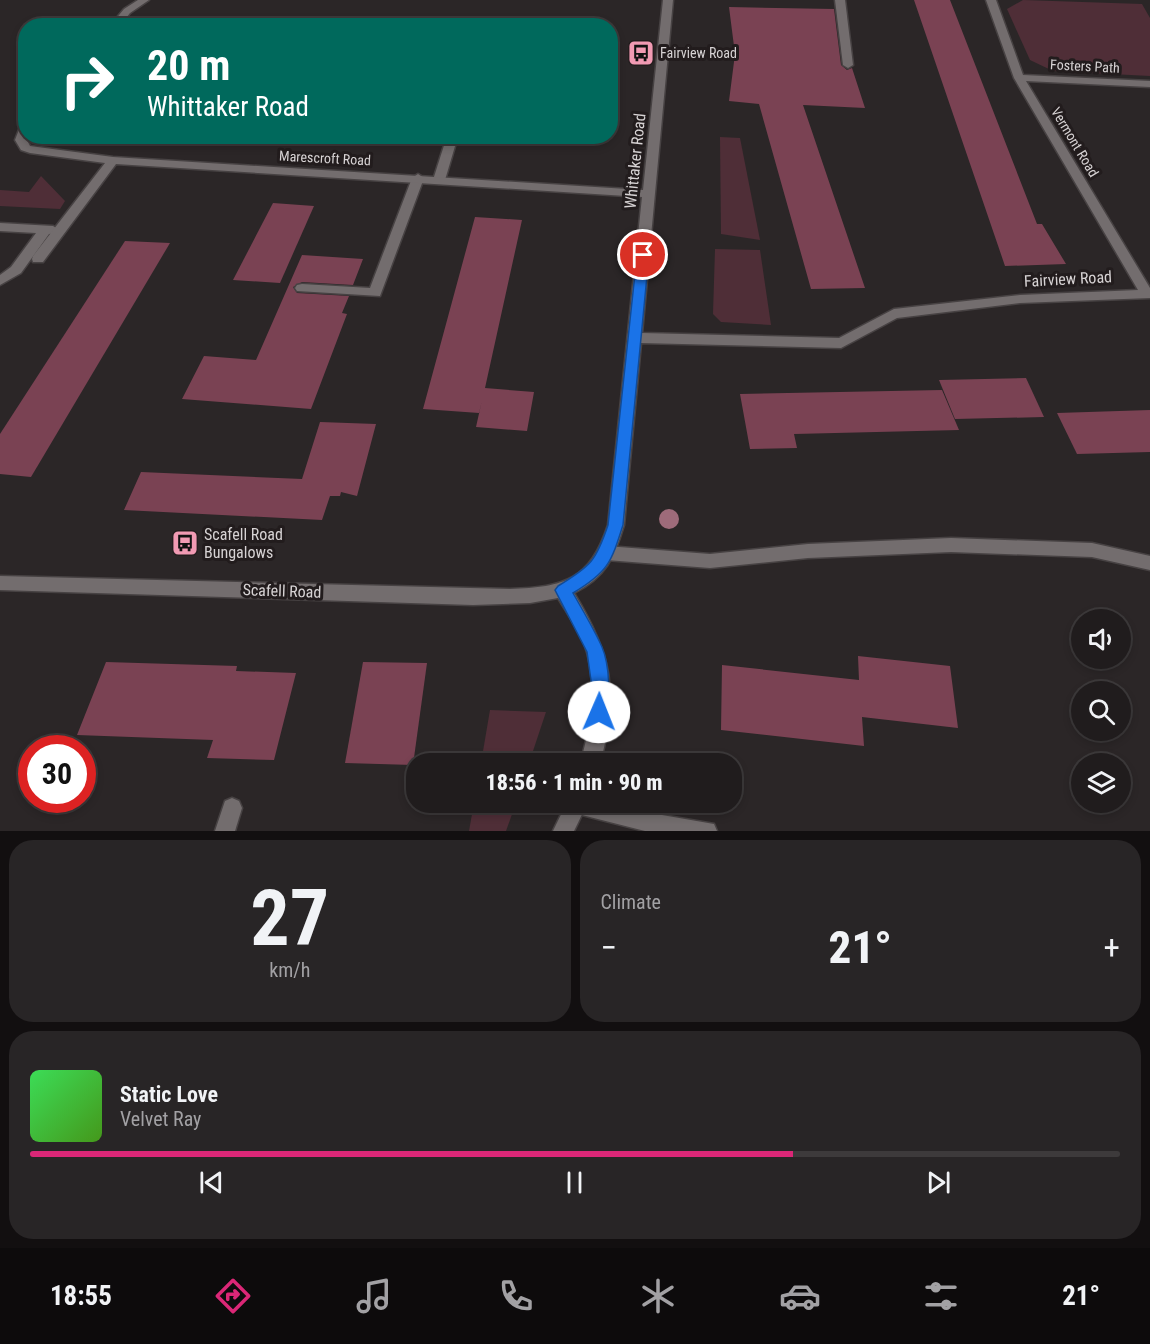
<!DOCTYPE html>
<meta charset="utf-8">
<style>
:root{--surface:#201c1d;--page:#282526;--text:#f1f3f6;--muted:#a2a1a4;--line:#3d3a3b;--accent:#db2777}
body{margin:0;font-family:"Roboto Condensed",sans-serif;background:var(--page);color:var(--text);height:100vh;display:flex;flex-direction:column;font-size:22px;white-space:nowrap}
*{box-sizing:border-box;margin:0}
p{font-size:20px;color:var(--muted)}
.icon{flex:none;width:33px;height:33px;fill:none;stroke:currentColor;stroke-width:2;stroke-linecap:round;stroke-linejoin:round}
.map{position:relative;height:831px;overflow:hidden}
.details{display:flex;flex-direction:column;gap:9px;padding:9px;background:#120f10;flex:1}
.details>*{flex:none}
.banner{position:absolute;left:18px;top:18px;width:600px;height:126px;border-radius:24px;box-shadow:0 3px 9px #0003,0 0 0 2px var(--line);background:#00695c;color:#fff;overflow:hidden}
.buttons{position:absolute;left:1071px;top:609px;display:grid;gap:12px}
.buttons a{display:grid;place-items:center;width:60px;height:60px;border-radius:50%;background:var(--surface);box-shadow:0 3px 9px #0003,0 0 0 2px var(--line);font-size:30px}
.speed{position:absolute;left:18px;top:735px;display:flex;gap:12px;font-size:30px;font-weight:700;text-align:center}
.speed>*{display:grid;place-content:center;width:78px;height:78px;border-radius:50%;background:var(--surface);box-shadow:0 3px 9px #0003,0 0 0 2px var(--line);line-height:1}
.speed .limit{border:9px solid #d22;background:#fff;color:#111}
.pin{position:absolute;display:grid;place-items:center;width:51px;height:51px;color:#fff;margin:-26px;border:3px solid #fff;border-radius:50%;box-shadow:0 2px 6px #0007}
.me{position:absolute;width:66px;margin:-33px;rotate:1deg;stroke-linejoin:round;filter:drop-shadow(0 0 4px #0008)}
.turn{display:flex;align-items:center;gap:21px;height:126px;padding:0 30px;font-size:27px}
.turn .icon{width:78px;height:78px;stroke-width:2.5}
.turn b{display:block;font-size:42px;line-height:51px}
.big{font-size:45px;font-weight:800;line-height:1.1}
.details .tile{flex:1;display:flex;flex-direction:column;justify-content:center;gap:9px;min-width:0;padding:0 21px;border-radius:24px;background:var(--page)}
.details .dial{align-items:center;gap:0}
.dial b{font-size:78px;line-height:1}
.song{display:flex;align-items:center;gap:18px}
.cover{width:72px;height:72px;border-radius:9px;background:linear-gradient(135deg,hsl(130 70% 55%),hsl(100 70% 35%))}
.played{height:6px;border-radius:3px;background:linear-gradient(90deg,var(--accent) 70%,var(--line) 70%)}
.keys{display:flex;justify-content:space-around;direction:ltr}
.heat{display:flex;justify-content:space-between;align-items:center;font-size:33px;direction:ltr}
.details .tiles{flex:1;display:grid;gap:9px;grid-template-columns:1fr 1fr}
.tile:last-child{grid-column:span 2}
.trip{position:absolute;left:406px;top:753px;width:336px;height:60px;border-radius:24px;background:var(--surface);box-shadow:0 3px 9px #0003,0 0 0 2px var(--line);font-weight:800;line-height:60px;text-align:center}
.tabs{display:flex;height:96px;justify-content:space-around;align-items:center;background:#0d0b0c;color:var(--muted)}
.tabs .icon{width:42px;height:42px}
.tabs .selected{color:var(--accent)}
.tabs b{font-size:27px;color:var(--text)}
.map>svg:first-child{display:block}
</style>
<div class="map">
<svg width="1150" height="831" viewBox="0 0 1150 831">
<rect width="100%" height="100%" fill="#2b2627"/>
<g fill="#4f2e37">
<path d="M1023,0L1142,4L1150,18V76L1053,71L1030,60L1007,9Z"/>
<path d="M720,137L740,138L760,240L721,234Z"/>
<path d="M41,176L65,201L60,209L0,206V190L29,192Z"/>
<path d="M715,249L760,250L771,325L721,322L713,314Z"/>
<path d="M490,710L546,712L529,763H481Z"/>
<path d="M474,803H516L506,831H469Z"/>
</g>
<g fill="#7a4253">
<path d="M914,0H950L1037,224H1042L1066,264L1005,266Z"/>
<path d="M729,7L834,9L841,65L847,70L852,68L865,108L803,105L865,288L811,289L759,104L729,101L735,54Z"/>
<path d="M273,203L314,206L280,283L233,280Z"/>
<path d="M475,217L522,220L485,388L534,392L527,431L476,427L482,400L479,413L423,409Z"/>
<path d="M125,241L170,243L31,477L0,474V434Z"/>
<path d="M302,255L363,259L353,285L302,282L293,287L297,293L349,296L342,313L347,314L311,409L182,399L204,356L256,360Z"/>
<path d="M1026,378L1044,417L955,419L939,380Z"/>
<path d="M942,390L959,430L794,434L797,448L750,449L740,394Z"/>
<path d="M1150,410V452L1077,454L1057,413Z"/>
<path d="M320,422L376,424L357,496L341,492L340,496H330L322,520L124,510L141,472L302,479Z"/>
<path d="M858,656L950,666L958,728L862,717L864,746L721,730L722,665L859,680Z"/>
<path d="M106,662L237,666L236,671L296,673L274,760L207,758L213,740L77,735Z"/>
<path d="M363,662L427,663L413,765L345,763Z"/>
</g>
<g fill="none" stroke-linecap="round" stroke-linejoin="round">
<defs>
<g id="lane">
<path d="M835,0H845L853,65L848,68L843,65Z"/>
<path d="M447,136H458L445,180L439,184L433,180Z"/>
<path d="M418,174L424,178L380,296L297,291L295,288L297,285L302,284L370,288L412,178Z"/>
<path d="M0,223L53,226L59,230L57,233L49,234L21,273L0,285V275L11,267L36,233L0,231Z"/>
<path d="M951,538L1092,543L1150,556V570L1092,557L951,552L808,558L710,568L606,560L600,558L598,553L600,548L606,546L710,554L808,544Z"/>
<path d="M568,802H613L662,815L714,824L717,831H645L578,814L571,811Z"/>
</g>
<g id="street">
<path d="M138,0H149L130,13L120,26H110L124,9Z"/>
<path d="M663,0H673L642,333L839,338L894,309L1020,295L1138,290L1014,78L986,0H996L1023,75L1150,81V87L1026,81L1150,288V298L1020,303L897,318L841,348L641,343L624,525C614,558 606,577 574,593C612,655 619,692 600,764H580C591,726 598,680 584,643C577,627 567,613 558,598L530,603L473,605L0,590V576L510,589C565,587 590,580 608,525L642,197L116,164L43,262H33L32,259L33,256L105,163L30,153L21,150L15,140L20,127L26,124V136H28L27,140L30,146L113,157L643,190Z"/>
<path d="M232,798L239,801L242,808L235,831H215L225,801Z"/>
<path d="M567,802H588L574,831H553Z"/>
</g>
</defs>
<use href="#lane" stroke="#474243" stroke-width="3"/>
<use href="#street" stroke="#474243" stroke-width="3"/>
<use href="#lane" fill="#736d6e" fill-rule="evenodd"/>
<use href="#street" fill="#736d6e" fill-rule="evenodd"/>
</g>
<circle fill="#9e6b7a" cx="669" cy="519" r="10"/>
<path fill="#1a73e8" stroke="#114b97" stroke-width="1.5" d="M643,252L649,255L623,525C611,563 608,572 573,593C583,611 594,629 602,647C609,663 612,702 605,718L599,720L593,718L591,712L593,695L587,652L555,590L558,586C591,566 596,561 608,525L637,255Z"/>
<defs>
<symbol id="bus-square" viewBox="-11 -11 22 22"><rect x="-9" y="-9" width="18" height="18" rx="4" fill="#f19ab3" stroke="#221c1d"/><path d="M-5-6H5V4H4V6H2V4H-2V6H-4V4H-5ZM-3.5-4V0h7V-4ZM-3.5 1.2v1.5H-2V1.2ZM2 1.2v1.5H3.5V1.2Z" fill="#111"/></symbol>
</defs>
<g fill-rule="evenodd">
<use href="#bus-square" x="626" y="38" width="30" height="30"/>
<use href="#bus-square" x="170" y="528" width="30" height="30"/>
</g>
<g text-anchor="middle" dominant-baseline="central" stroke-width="6" stroke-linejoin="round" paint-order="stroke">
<g font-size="14" fill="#d7d3d4" stroke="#221c1d" text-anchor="start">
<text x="660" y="53">Fairview Road</text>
</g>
<g font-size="14" fill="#d7d3d4" stroke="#221c1d">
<text transform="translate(1085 66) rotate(3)">Fosters Path</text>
<text transform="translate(1075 142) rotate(59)">Vermont Road</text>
<text transform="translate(325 158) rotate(3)">Marescroft Road</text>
</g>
<g font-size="16" fill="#d7d3d4" stroke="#221c1d">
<text transform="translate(635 161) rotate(-84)">Whittaker Road</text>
<text transform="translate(1068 279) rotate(-3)">Fairview Road</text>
<text transform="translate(282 591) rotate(2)">Scafell Road</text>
</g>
<g font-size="16" fill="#d7d3d4" stroke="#221c1d" text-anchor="start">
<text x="204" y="534">Scafell Road<tspan x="204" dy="18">Bungalows</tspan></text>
</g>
</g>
</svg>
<div class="buttons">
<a><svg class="icon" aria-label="sound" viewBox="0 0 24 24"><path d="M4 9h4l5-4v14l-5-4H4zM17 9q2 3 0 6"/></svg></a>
<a><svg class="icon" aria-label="search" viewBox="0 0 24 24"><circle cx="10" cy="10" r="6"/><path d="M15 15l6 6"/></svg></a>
<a><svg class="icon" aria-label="layers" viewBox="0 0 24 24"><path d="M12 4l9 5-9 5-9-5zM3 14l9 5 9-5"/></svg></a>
</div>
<div class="speed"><div class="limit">30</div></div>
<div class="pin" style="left:643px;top:255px;background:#d93025"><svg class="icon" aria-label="arrive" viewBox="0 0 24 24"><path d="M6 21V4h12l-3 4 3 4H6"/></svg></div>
<svg class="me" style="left:599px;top:712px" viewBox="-20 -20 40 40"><circle r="19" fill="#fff"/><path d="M0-13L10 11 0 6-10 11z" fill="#1a73e8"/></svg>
<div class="trip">18:56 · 1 min · 90 m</div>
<div class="banner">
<div class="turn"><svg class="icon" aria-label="right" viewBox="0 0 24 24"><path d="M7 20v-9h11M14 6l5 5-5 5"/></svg><div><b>20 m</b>Whittaker Road</div></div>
</div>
</div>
<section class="details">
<div class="tiles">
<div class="tile dial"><b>27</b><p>km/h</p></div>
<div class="tile"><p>Climate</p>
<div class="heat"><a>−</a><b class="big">21°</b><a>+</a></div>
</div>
<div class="tile">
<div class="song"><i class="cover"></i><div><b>Static Love</b><p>Velvet Ray</p></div></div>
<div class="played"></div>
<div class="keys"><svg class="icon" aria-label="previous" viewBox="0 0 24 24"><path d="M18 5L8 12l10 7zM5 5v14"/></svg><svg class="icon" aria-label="pause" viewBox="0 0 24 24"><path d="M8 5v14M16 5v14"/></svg><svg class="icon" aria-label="next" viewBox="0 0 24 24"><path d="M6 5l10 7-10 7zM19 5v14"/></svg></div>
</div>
</div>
</section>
<nav class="tabs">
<b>18:55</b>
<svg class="icon selected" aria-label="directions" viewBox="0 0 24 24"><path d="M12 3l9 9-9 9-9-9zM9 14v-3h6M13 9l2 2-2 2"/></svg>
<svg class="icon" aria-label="music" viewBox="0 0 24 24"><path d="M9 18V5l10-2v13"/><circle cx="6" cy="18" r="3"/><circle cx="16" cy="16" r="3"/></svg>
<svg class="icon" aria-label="phone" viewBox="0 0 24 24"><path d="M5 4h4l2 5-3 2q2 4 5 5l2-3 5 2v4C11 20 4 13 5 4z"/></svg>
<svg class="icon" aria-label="climate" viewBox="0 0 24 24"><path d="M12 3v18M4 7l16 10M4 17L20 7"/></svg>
<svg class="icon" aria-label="car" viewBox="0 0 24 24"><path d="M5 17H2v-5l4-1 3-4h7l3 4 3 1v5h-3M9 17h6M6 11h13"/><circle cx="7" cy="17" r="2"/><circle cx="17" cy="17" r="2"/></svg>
<svg class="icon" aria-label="filters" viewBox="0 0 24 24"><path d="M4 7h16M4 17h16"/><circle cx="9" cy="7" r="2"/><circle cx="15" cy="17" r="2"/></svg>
<b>21°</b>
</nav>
